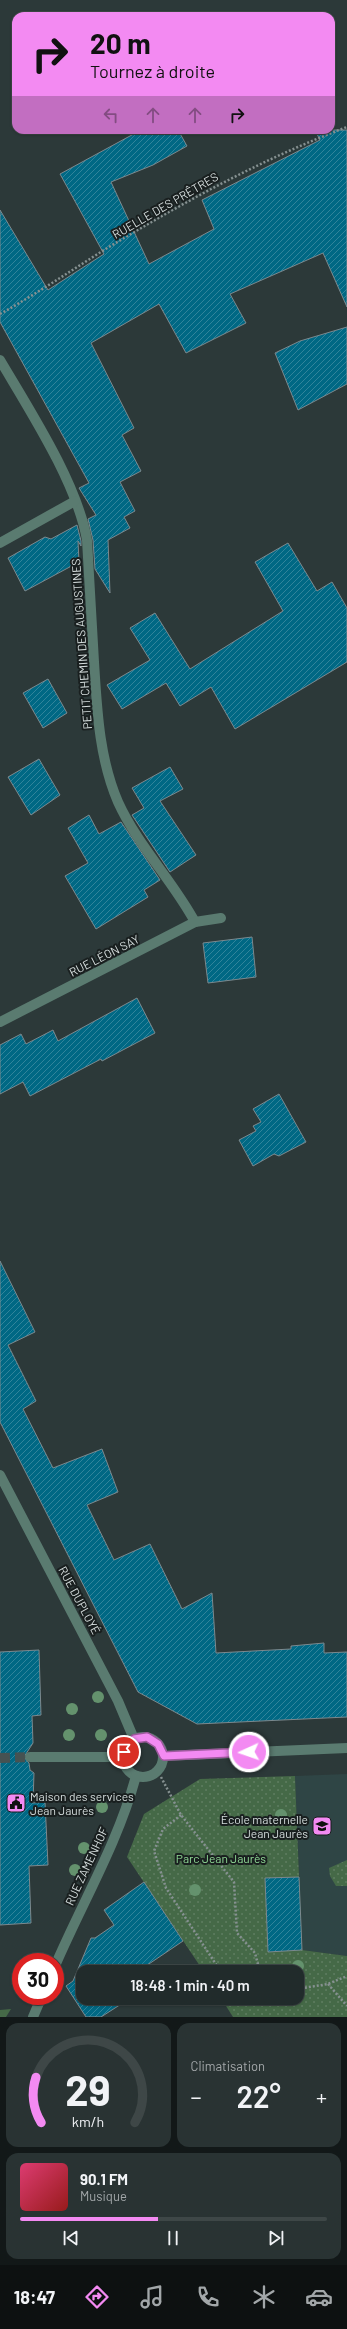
<!DOCTYPE html>
<html lang="fr">
<meta charset="utf-8">
<style>
:root{--surface:#212b2b;--page:#293333;--text:#f1f3f6;--muted:#a2a7a9;--line:#3e4747;--accent:#f38af2}
body{margin:0;font-family:Barlow,sans-serif;background:var(--page);color:var(--text);height:100vh;display:flex;flex-direction:column;font-size:15px;white-space:nowrap}
*{box-sizing:border-box;margin:0}
p{font-size:13px;color:var(--muted)}
.icon{flex:none;width:22px;height:22px;fill:none;stroke:currentColor;stroke-width:2;stroke-linecap:round;stroke-linejoin:round}
.map{position:relative;height:2017px;overflow:hidden}
.drawer{display:flex;flex-direction:column;gap:6px;padding:6px;background:#121818;flex:1}
.drawer>*{flex:none}
.guide{position:absolute;left:12px;top:12px;width:323px;height:122px;border-radius:12px;box-shadow:0 1px 3px #0004,0 0 0 1px var(--line);background:#f38af2;color:#111;overflow:hidden}
.speed{position:absolute;left:12px;top:1953px;display:flex;gap:8px;font-size:20px;font-weight:700;text-align:center}
.speed>*{display:grid;place-content:center;width:52px;height:52px;border-radius:50%;background:var(--surface);box-shadow:0 1px 3px #0004,0 0 0 1px var(--line);line-height:1}
.speed .limit{border:6px solid #d22;background:#fff;color:#111}
.pin{position:absolute;display:grid;place-items:center;width:34px;height:34px;color:#fff;margin:-17px;border:2px solid #fff;border-radius:50%;box-shadow:0 1px 4px #0007}
.me{position:absolute;width:44px;margin:-22px;rotate:267deg;stroke-linejoin:round;filter:drop-shadow(0 0 3px #0008)}
.turn{display:flex;align-items:center;gap:14px;height:84px;padding:0 12px;font-size:18px}
.turn .icon{width:52px;height:52px;stroke-width:2.5}
.turn b{display:block;font-size:28px;line-height:34px}
.lanes{display:flex;align-items:center;height:38px;padding:0 12px;background:#0003;justify-content:center;gap:20px;direction:ltr}
.lanes .off{opacity:.35}
.big{font-size:30px;font-weight:600;line-height:1.1}
.drawer .widget{flex:1;display:flex;flex-direction:column;justify-content:center;gap:6px;min-width:0;padding:0 14px;border-radius:12px;background:var(--page)}
.drawer .dial{align-items:center;gap:0}
.dial svg{height:104px;overflow:visible;fill:none;stroke:var(--line);stroke-width:7;stroke-linecap:round;text-anchor:middle}
.dial text{fill:var(--text);stroke:none}
.song{display:flex;align-items:center;gap:12px}
.cover{width:48px;height:48px;border-radius:6px;background:linear-gradient(135deg,hsl(340 70% 55%),hsl(0 70% 35%))}
.played{height:4px;border-radius:2px;background:linear-gradient(90deg,var(--accent) 45%,var(--line) 45%)}
.keys{display:flex;justify-content:space-around;direction:ltr}
.heat{display:flex;justify-content:space-between;align-items:center;font-size:22px;direction:ltr}
.drawer .tiles{flex:1;display:grid;gap:6px;grid-template-columns:1fr 1fr}
.widget:last-child{grid-column:span 2}
.trip{position:absolute;left:76px;top:1965px;width:228px;height:40px;border-radius:12px;background:var(--surface);box-shadow:0 1px 3px #0004,0 0 0 1px var(--line);font-weight:600;line-height:40px;text-align:center}
.tab-bar{display:flex;height:64px;justify-content:space-around;align-items:center;background:#0d1111;color:var(--muted)}
.tab-bar .icon{width:28px;height:28px}
.tab-bar .active{color:var(--accent)}
.tab-bar b{font-size:18px;color:var(--text)}
.map>svg:first-child{display:block}
</style>
<div class="map">
<svg width="347" height="2017" viewBox="0 0 347 2017">
<defs>
<pattern id="park-dots" width="8" height="8" patternUnits="userSpaceOnUse"><rect width="8" height="8" fill="#456947"/><path d="M2 2h.1M6 6h.1" fill="none" stroke="#5f7e61" stroke-width="1.8" stroke-linecap="round"/></pattern>
<pattern id="building-hatch" width="6" height="6" patternUnits="userSpaceOnUse"><rect width="6" height="6" fill="#006884"/><path d="M-1 1l2-2M0 6l6-6M5 7l2-2" fill="none" stroke="#31849b"/></pattern>
</defs>
<rect width="100%" height="100%" fill="#2c3939"/>
<path fill="#2f4545" d="M347,1774V1956L302,1950L295,1776Z"/>
<path fill="#456947" d="M11,2009L6,2017H0V2010Z"/>
<g fill="url(#park-dots)">
<path d="M295,1776L302,1950L347,1956V2017H233L221,1998H297V1972H204L127,1857L144,1814L200,1779Z"/>
<path d="M347,1860V1886H336L330,1876L329,1868Z"/>
</g>
<g fill="url(#building-hatch)" stroke="#7c898e">
<path d="M141,130H178L187,146L153,165L111,182L149,264L214,229L202,200L320,140L315,130H347V307L323,253L230,294L246,323L186,353L159,304L91,343L134,428L122,435L141,471L120,482L135,511L124,517L130,528L108,540L110,593L95,569L93,540L88,519L96,515L79,488L89,483L0,322V210L48,290L104,254L60,174Z"/>
<path d="M347,327V384L298,410L275,353L300,341Z"/>
<path d="M77,525L81,541V546L78,541L79,562L25,591L8,558L45,537L51,539Z"/>
<path d="M288,543L317,591L332,582L347,608V662L235,729L211,687L180,706L166,683L122,709L107,685L150,660L130,628L155,613L190,669L283,611L255,562Z"/>
<path d="M48,679L67,713L43,728L23,693Z"/>
<path d="M39,759L60,795L31,815L8,777Z"/>
<path d="M170,767L183,789L160,801L196,855L170,872L132,815L144,808L132,788Z"/>
<path d="M89,815L99,834L121,822L160,880L144,890L148,897L96,929L65,876L88,863L68,828Z"/>
<path d="M252,937L256,977L208,983L203,943Z"/>
<path d="M137,998L155,1033L102,1061L101,1059L30,1096L23,1082L0,1094V1045L21,1034L26,1044L53,1030L58,1041Z"/>
<path d="M279,1094L306,1142L279,1156L274,1154L253,1166L239,1140L256,1131L253,1126L261,1122L253,1109Z"/>
<path d="M0,1261L35,1332L8,1345L36,1401L23,1409L53,1468L102,1449L118,1492L87,1505L114,1560L150,1544L182,1609L212,1593L216,1653L291,1649V1646L324,1643V1653L347,1652V1717L197,1724L138,1692L0,1422Z"/>
<path d="M39,1650L41,1715L32,1716L33,1743L24,1757L29,1763L30,1770L34,1773L33,1803L45,1802L48,1865L29,1866L31,1923L0,1925V1652Z"/>
<path d="M299,1877L302,1950L268,1952L265,1878Z"/>
<path d="M144,1882L183,1941L137,1972H83V1998L129,1999L101,2017H86L66,1986L73,1981L91,1938H95L114,1925L104,1910Z"/>
</g>
<g fill="none" stroke-linecap="round" stroke-linejoin="round">
<path stroke="#465252" stroke-width="10" stroke-dasharray="10 5" stroke-linecap="butt" d="M0,1758L30,1757"/>
<g stroke="#869191" stroke-width="2.5" stroke-dasharray="2 2" stroke-linecap="butt">
<path d="M0,314C36,294 69,272 104,250C182,203 262,159 347,127"/>
<path d="M161,1777L181,1815L234,1882L237,1933L255,1953L260,1972"/>
<path d="M181,1815L163,1829L154,1851L166,1888L221,1972"/>
<path d="M328,1984L347,2006"/>
<path d="M297,1989L328,1984L347,1976"/>
</g>
<g stroke="#5a7b70" stroke-width="10">
<path d="M0,360C30,411 77,483 87,540C89,581 92,621 94,662C97,709 99,758 118,802C138,846 173,881 195,922"/>
<path d="M0,543L75,501"/>
<path d="M0,1022L195,922L221,918"/>
<path d="M0,1475L118,1701L134,1739"/>
<circle cx="143" cy="1757" r="20"/>
<path d="M164,1756L347,1748"/>
<path d="M30,1757H123"/>
<path d="M55,1966C82,1903 118,1843 136,1776"/>
<path d="M33,2017L42,1996"/>
</g>
</g>
<g fill="#64926d">
<circle cx="98" cy="1697" r="6"/>
<circle cx="72" cy="1709" r="6"/>
<circle cx="69" cy="1735" r="6"/>
<circle cx="101" cy="1735" r="6"/>
<circle cx="102" cy="1807" r="6"/>
<circle cx="281" cy="1815" r="6"/>
<circle cx="84" cy="1848" r="6"/>
<circle cx="75" cy="1870" r="6"/>
<circle cx="195" cy="1890" r="6"/>
<circle cx="298" cy="1966" r="6"/>
</g>
<g fill="none" stroke-linecap="round" stroke-linejoin="round">
<defs>
<path id="route" d="M124,1752L134,1739L147,1737L158,1744L164,1756L249,1752"/>
</defs>
<use href="#route" stroke="#9e5a9d" stroke-width="10"/>
<use href="#route" stroke="#f38af2" stroke-width="7"/>
</g>
<defs>
<symbol id="civic-square" viewBox="-11 -11 22 22"><rect x="-9" y="-9" width="18" height="18" rx="4" fill="#f38af2" stroke="#191f1f"/><path d="M-.6-6.5H3V-4.5H.6V-3L4-1V1h2V6H-6V1h2V-1L-.6-3ZM-1.2 2.5V6h2.4V2.5Z" fill="#111"/></symbol>
<symbol id="school-square" viewBox="-11 -11 22 22"><rect x="-9" y="-9" width="18" height="18" rx="4" fill="#f38af2" stroke="#191f1f"/><path d="M0-5L7-2L0 1L-7-2ZM-4 1L0 2.5L4 1V4Q0 6-4 4Z" fill="#111"/></symbol>
</defs>
<g fill-rule="evenodd">
<use href="#civic-square" x="5" y="1792" width="22" height="22"/>
<use href="#school-square" x="311" y="1815" width="22" height="22"/>
</g>
<g text-anchor="middle" dominant-baseline="central" stroke-width="4" stroke-linejoin="round" paint-order="stroke">
<g font-size="12" fill="#d6dede" stroke="#191f1f">
<text transform="translate(165 205) rotate(-30)">RUELLE DES PRÊTRES</text>
<text transform="translate(81 644) rotate(-94)">PETIT CHEMIN DES AUGUSTINES</text>
<text transform="translate(104 955) rotate(-27)">RUE LÉON SAY</text>
<text transform="translate(80 1600) rotate(62)">RUE DUPLOYÉ</text>
<text transform="translate(86 1866) rotate(-65)">RUE ZAMENHOF</text>
</g>
<g font-size="12" fill="#d6dede" stroke="#191f1f" text-anchor="start">
<text x="30" y="1796">Maison des services<tspan x="30" dy="14">Jean Jaurès</tspan></text>
<text x="308" y="1819" text-anchor="end">École maternelle<tspan x="308" dy="14">Jean Jaurès</tspan></text>
</g>
<g font-size="12" fill="#91db97" stroke="#191f1f">
<text x="221" y="1858">Parc Jean Jaurès</text>
</g>
</g>
</svg>
<div class="speed"><div class="limit">30</div></div>
<div class="pin" style="left:124px;top:1752px;background:#d93025"><svg class="icon" aria-label="arrive" viewBox="0 0 24 24"><path d="M6 21V4h12l-3 4 3 4H6"/></svg></div>
<svg class="me" style="left:249px;top:1752px" viewBox="-20 -20 40 40"><circle r="17" fill="#f38af2" stroke="#fff" stroke-width="3"/><path d="M0-11L8 9 0 5-8 9z" fill="#fff"/></svg>
<div class="trip">18:48 · 1 min · 40 m</div>
<div class="guide">
<div class="turn"><svg class="icon" aria-label="right" viewBox="0 0 24 24"><path d="M7 20v-9h11M14 6l5 5-5 5"/></svg><div><b>20 m</b>Tournez à droite</div></div>
<div class="lanes"><svg class="icon off" aria-label="left" viewBox="0 0 24 24"><path d="M17 20v-9H6M10 6l-5 5 5 5"/></svg><svg class="icon off" aria-label="ahead" viewBox="0 0 24 24"><path d="M12 20V5M6 11l6-6 6 6"/></svg><svg class="icon off" aria-label="ahead" viewBox="0 0 24 24"><path d="M12 20V5M6 11l6-6 6 6"/></svg><svg class="icon" aria-label="right" viewBox="0 0 24 24"><path d="M7 20v-9h11M14 6l5 5-5 5"/></svg></div>
</div>
</div>
<section class="drawer">
<div class="tiles">
<div class="widget dial"><svg viewBox="0 0 100 80">
<path d="M14 69A42 42 0 1 1 86 69"/>
<path d="M14 69A42 42 0 0 1 10 34" stroke="#f38af2"/>
<text x="50" y="56" font-size="32" font-weight="700">29</text>
<text x="50" y="72" font-size="11">km/h</text>
</svg></div>
<div class="widget"><p>Climatisation</p>
<div class="heat"><a>−</a><b class="big">22°</b><a>+</a></div>
</div>
<div class="widget">
<div class="song"><i class="cover"></i><div><b>90.1 FM</b><p>Musique</p></div></div>
<div class="played"></div>
<div class="keys"><svg class="icon" aria-label="previous" viewBox="0 0 24 24"><path d="M18 5L8 12l10 7zM5 5v14"/></svg><svg class="icon" aria-label="pause" viewBox="0 0 24 24"><path d="M8 5v14M16 5v14"/></svg><svg class="icon" aria-label="next" viewBox="0 0 24 24"><path d="M6 5l10 7-10 7zM19 5v14"/></svg></div>
</div>
</div>
</section>
<nav class="tab-bar">
<b>18:47</b>
<svg class="icon active" aria-label="directions" viewBox="0 0 24 24"><path d="M12 3l9 9-9 9-9-9zM9 14v-3h6M13 9l2 2-2 2"/></svg>
<svg class="icon" aria-label="music" viewBox="0 0 24 24"><path d="M9 18V5l10-2v13"/><circle cx="6" cy="18" r="3"/><circle cx="16" cy="16" r="3"/></svg>
<svg class="icon" aria-label="phone" viewBox="0 0 24 24"><path d="M5 4h4l2 5-3 2q2 4 5 5l2-3 5 2v4C11 20 4 13 5 4z"/></svg>
<svg class="icon" aria-label="climate" viewBox="0 0 24 24"><path d="M12 3v18M4 7l16 10M4 17L20 7"/></svg>
<svg class="icon" aria-label="car" viewBox="0 0 24 24"><path d="M5 17H2v-5l4-1 3-4h7l3 4 3 1v5h-3M9 17h6M6 11h13"/><circle cx="7" cy="17" r="2"/><circle cx="17" cy="17" r="2"/></svg>
</nav>
